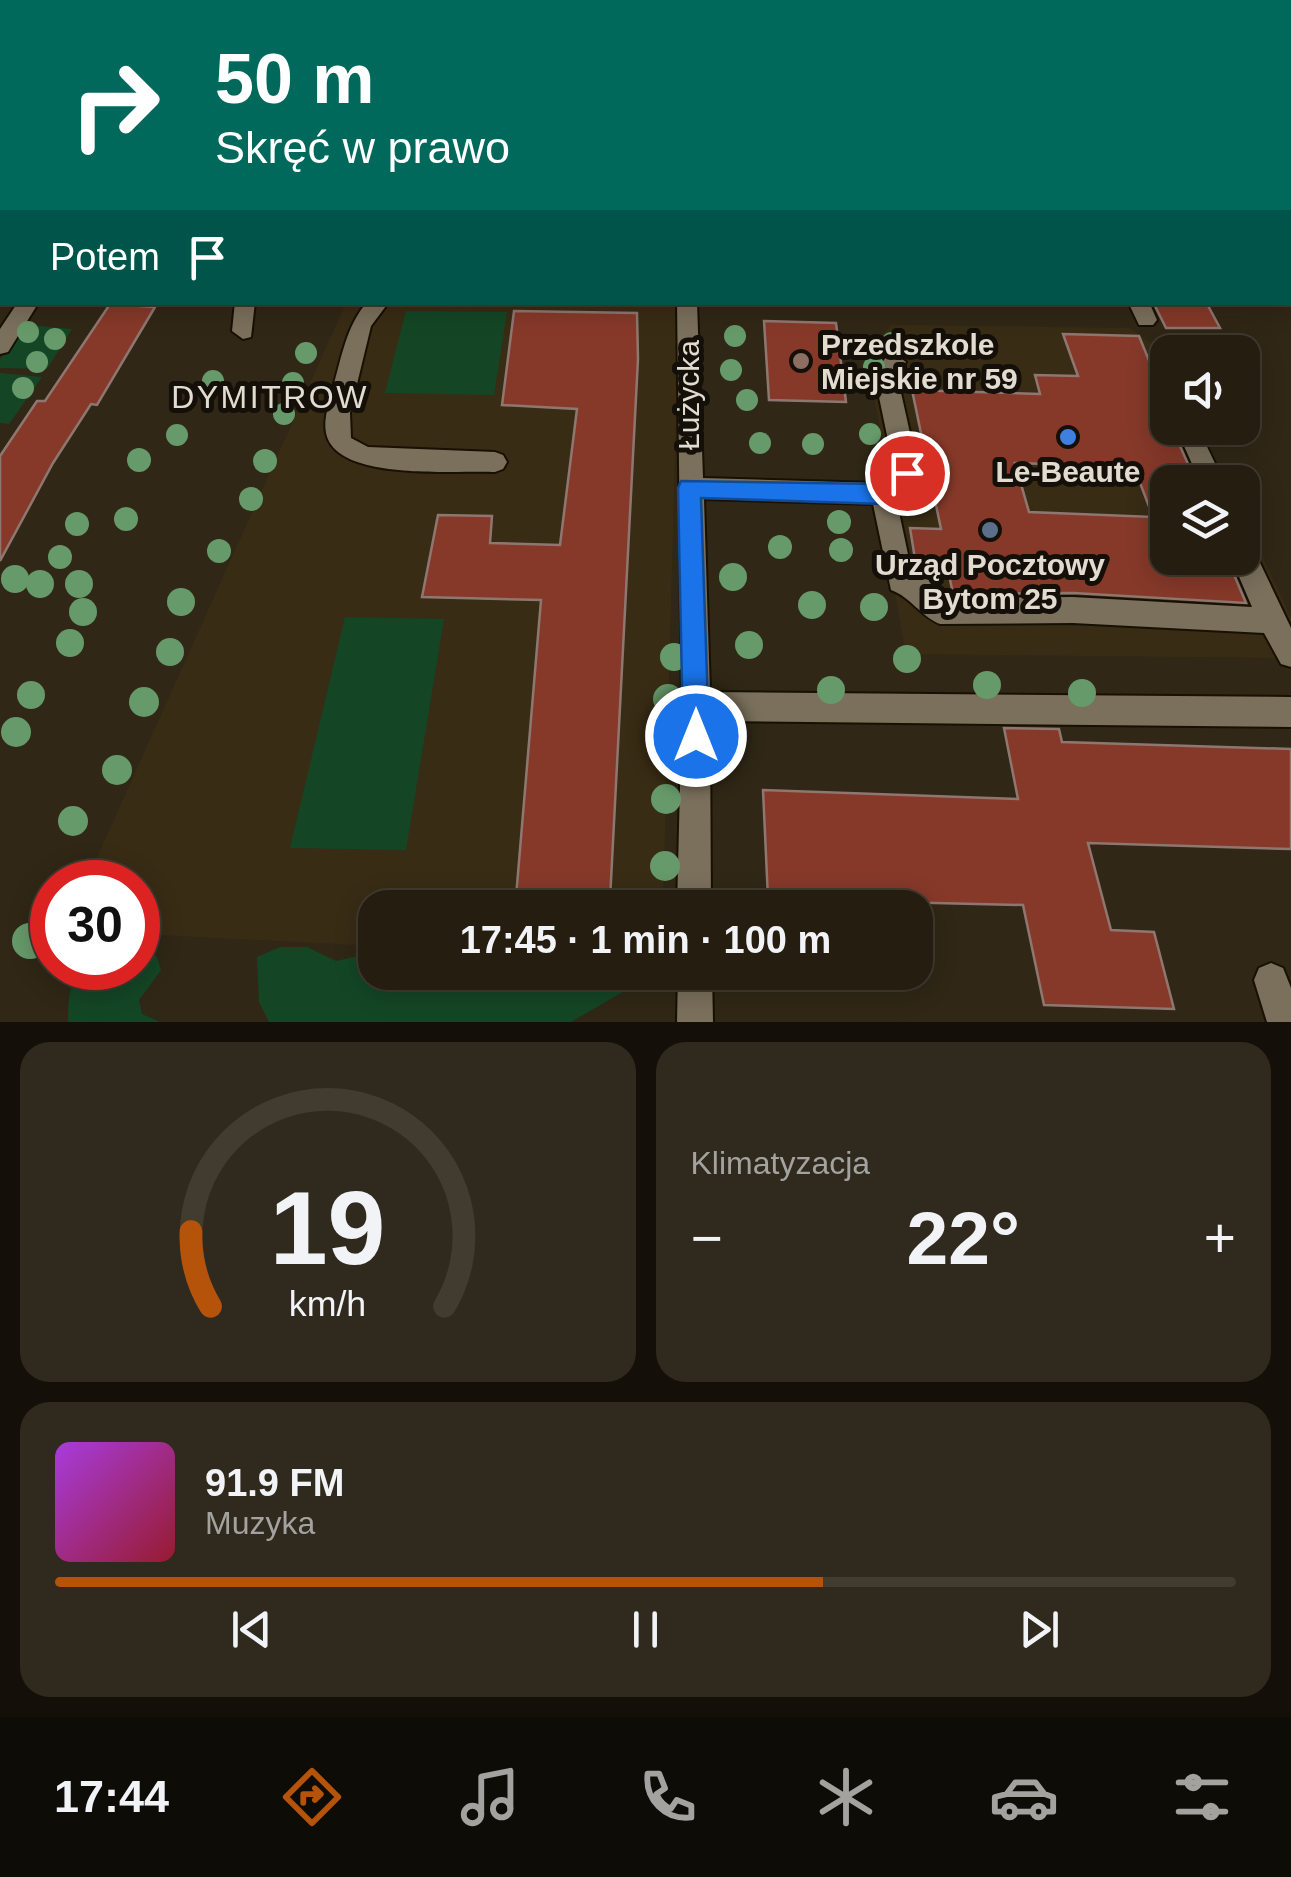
<!DOCTYPE html>
<html lang="pl">
<meta charset="utf-8">
<style>
:root{--surface:#241d10;--page:#302a1e;--text:#f1f3f6;--muted:#a3a29f;--line:#413b30;--accent:#b45309}
body{margin:0;font-family:Arial,sans-serif;background:var(--page);color:var(--text);height:100vh;display:flex;flex-direction:column;font-size:38px;white-space:nowrap}
*{box-sizing:border-box;margin:0}
p{font-size:32px;color:var(--muted)}
.icon{flex:none;width:55px;height:55px;fill:none;stroke:currentColor;stroke-width:2;stroke-linecap:round;stroke-linejoin:round}
.map{position:relative;height:1022px;overflow:hidden}
.details{display:flex;flex-direction:column;gap:20px;padding:20px;background:#141009;flex:1}
.details>*{flex:none}
.top-card{position:absolute;left:0px;top:0px;width:1292px;height:305px;box-shadow:0 5px 25px #0003,0 0 0 2px var(--line);background:#00695c;color:#fff;overflow:hidden}
.buttons{position:absolute;left:1150px;top:335px;display:grid;gap:20px}
.buttons a{display:grid;place-items:center;width:110px;height:110px;border-radius:20px;background:var(--surface);box-shadow:0 5px 25px #0003,0 0 0 2px var(--line);font-size:50px}
.speed{position:absolute;left:30px;top:860px;display:flex;gap:20px;font-size:50px;font-weight:700;text-align:center}
.speed>*{display:grid;place-content:center;width:130px;height:130px;border-radius:50%;background:var(--surface);box-shadow:0 5px 25px #0003,0 0 0 2px var(--line);line-height:1}
.speed .limit{border:15px solid #d22;background:#fff;color:#111}
.pin{position:absolute;display:grid;place-items:center;width:85px;height:85px;color:#fff;margin:-42px;border:5px solid #fff;border-radius:50%;box-shadow:0 2px 10px #0007}
.me{position:absolute;width:110px;margin:-55px;rotate:0deg;stroke-linejoin:round;filter:drop-shadow(0 0 8px #0008)}
.turn{display:flex;align-items:center;gap:35px;height:210px;padding:0 50px;font-size:45px}
.turn .icon{width:130px;height:130px;stroke-width:2.5}
.turn b{display:block;font-size:70px;line-height:85px}
.then{display:flex;align-items:center;height:95px;padding:0 50px;background:#0003;gap:20px;font-size:38px}
.big{font-size:75px;font-weight:800;line-height:1.1}
.details .widget{flex:1;display:flex;flex-direction:column;justify-content:center;gap:15px;min-width:0;padding:0 35px;border-radius:30px;background:var(--page)}
.details .dial{align-items:center;gap:0}
.dial svg{height:260px;overflow:visible;fill:none;stroke:var(--line);stroke-width:7;stroke-linecap:round;text-anchor:middle}
.dial text{fill:var(--text);stroke:none}
.song{display:flex;align-items:center;gap:30px}
.cover{width:120px;height:120px;border-radius:15px;background:linear-gradient(135deg,hsl(280 70% 55%),hsl(350 70% 35%))}
.played{height:10px;border-radius:5px;background:linear-gradient(90deg,var(--accent) 65%,var(--line) 65%)}
.keys{display:flex;justify-content:space-around;direction:ltr}
.heat{display:flex;justify-content:space-between;align-items:center;font-size:55px;direction:ltr}
.details .tiles{flex:1;display:grid;gap:20px;grid-template-columns:1fr 1fr}
.widget:last-child{grid-column:span 2}
.trip{position:absolute;left:358px;top:890px;width:575px;height:100px;border-radius:30px;background:var(--surface);box-shadow:0 5px 25px #0003,0 0 0 2px var(--line);font-weight:800;line-height:100px;text-align:center}
.menu{display:flex;height:160px;justify-content:space-around;align-items:center;background:#0e0c06;color:var(--muted)}
.menu .icon{width:70px;height:70px}
.menu .active{color:var(--accent)}
.menu b{font-size:45px;color:var(--text)}
.map>svg:first-child{display:block}
</style>
<div class="map">
<svg width="1291" height="1022" viewBox="0 0 1291 1022">
<rect width="100%" height="100%" fill="#302716"/>
<g fill="#382c14">
<path d="M346,303H679L663,907L375,908V946L138,934V882H86Z"/>
<path d="M892,325L1130,328L1166,355L1168,428H1201L1227,482H1168V558H1242L1243,515L1291,617V658L906,654L871,463L884,448L865,352Z"/>
</g>
<g fill="#144625">
<path d="M294,0H1291V71L1290,2Z"/>
<path d="M406,311L507,312L494,395L385,393Z"/>
<path d="M26,325L72,329L47,369L0,368V359Z"/>
<path d="M0,373L42,377L9,424L0,423Z"/>
<path d="M345,617L444,619L406,850L290,848Z"/>
<path d="M138,945C154,946 157,956 161,970L139,1000L142,1014L160,1022H68C68,960 84,968 138,968Z"/>
<path d="M280,947H307L336,961L375,952V972H609L636,977L628,989L571,1022H269L259,1002L257,957Z"/>
</g>
<g fill="#863929" stroke="#8f7771" stroke-width="2.5" fill-rule="evenodd">
<path d="M1153,302H1206L1220,328H1166Z"/>
<path d="M110,304L155,307L97,405L91,404L53,463L0,561V456L37,401H45Z"/>
<path d="M514,311L637,313L638,359L610,900L516,897L541,600L422,597L438,515L492,516L490,543L560,545L577,409L502,405Z"/>
<path d="M764,321L836,323L846,402L769,400Z"/>
<path d="M1063,334L1139,336L1168,407V428H1172L1196,482H1168V558H1227L1246,603L1073,593L953,594L946,560L915,559L910,528L941,529L912,390L1040,394L1035,375L1078,376ZM1015,463L1134,467L1153,517L1029,512Z"/>
<path d="M1004,728L1059,729L1062,742L1291,749V849L1088,843L1111,930L1154,932L1174,1009L1044,1005L1023,905L768,899L763,790L1018,799Z"/>
</g>
<g fill="none" stroke-linecap="round" stroke-linejoin="round">
<defs>
<g id="minor">
<path d="M192,0H222L223,2H193Z"/>
<rect x="1290" y="101" width="1" height="10"/>
<rect x="1290" y="255" width="1" height="14"/>
<rect x="1290" y="281" width="1" height="16"/>
<path d="M18,302H39L8,352L0,354V329Z"/>
<path d="M235,302H255L251,337L243,339L232,331Z"/>
<path d="M367,302H389L371,326L350,413L351,438L368,447L495,452L503,455L507,462L503,469L495,472C455,470 336,482 326,433C323,418 330,401 333,387C342,356 346,327 367,302Z"/>
<path d="M677,302H697L703,478L878,483L894,469L874,373L887,356L895,354L906,362L897,375L919,473L896,498L912,573L928,579L946,598L1073,597L1252,607L1231,558H1242V541L1251,544L1291,628V667L1281,664L1264,633L1073,623L940,624C920,616 911,597 891,590L873,504L704,499L710,692L1291,697V727L710,721L711,908H677L682,706Z"/>
<path d="M1128,302H1149L1157,320L1153,325H1139Z"/>
<path d="M1176,428H1198L1224,482H1200Z"/>
<path d="M1271,963L1283,968L1291,988V1022H1267L1254,980L1259,968Z"/>
<path d="M678,972H712L713,1022H677Z"/>
</g>
</defs>
<use href="#minor" stroke="#181002" stroke-width="4"/>
<use href="#minor" fill="#7a705c" fill-rule="evenodd"/>
</g>
<g fill="#669a6a">
<circle cx="28" cy="332" r="11"/>
<circle cx="735" cy="336" r="11"/>
<circle cx="55" cy="339" r="11"/>
<circle cx="892" cy="343" r="11"/>
<circle cx="306" cy="353" r="11"/>
<circle cx="37" cy="362" r="11"/>
<circle cx="874" cy="367" r="11"/>
<circle cx="731" cy="370" r="11"/>
<circle cx="213" cy="381" r="11"/>
<circle cx="293" cy="383" r="11"/>
<circle cx="23" cy="388" r="11"/>
<circle cx="747" cy="400" r="11"/>
<circle cx="284" cy="414" r="11"/>
<circle cx="870" cy="434" r="11"/>
<circle cx="177" cy="435" r="11"/>
<circle cx="760" cy="443" r="11"/>
<circle cx="813" cy="444" r="11"/>
<circle cx="139" cy="460" r="12"/>
<circle cx="265" cy="461" r="12"/>
<circle cx="251" cy="499" r="12"/>
<circle cx="126" cy="519" r="12"/>
<circle cx="839" cy="522" r="12"/>
<circle cx="77" cy="524" r="12"/>
<circle cx="780" cy="547" r="12"/>
<circle cx="841" cy="550" r="12"/>
<circle cx="219" cy="551" r="12"/>
<circle cx="60" cy="557" r="12"/>
<circle cx="733" cy="577" r="14"/>
<circle cx="15" cy="579" r="14"/>
<circle cx="40" cy="584" r="14"/>
<circle cx="79" cy="584" r="14"/>
<circle cx="181" cy="602" r="14"/>
<circle cx="812" cy="605" r="14"/>
<circle cx="874" cy="607" r="14"/>
<circle cx="83" cy="612" r="14"/>
<circle cx="70" cy="643" r="14"/>
<circle cx="749" cy="645" r="14"/>
<circle cx="170" cy="652" r="14"/>
<circle cx="674" cy="657" r="14"/>
<circle cx="907" cy="659" r="14"/>
<circle cx="987" cy="685" r="14"/>
<circle cx="831" cy="690" r="14"/>
<circle cx="1082" cy="693" r="14"/>
<circle cx="31" cy="695" r="14"/>
<circle cx="668" cy="699" r="15"/>
<circle cx="144" cy="702" r="15"/>
<circle cx="16" cy="732" r="15"/>
<circle cx="668" cy="743" r="15"/>
<circle cx="117" cy="770" r="15"/>
<circle cx="666" cy="799" r="15"/>
<circle cx="73" cy="821" r="15"/>
<circle cx="665" cy="866" r="15"/>
<circle cx="30" cy="941" r="18"/>
</g>
<path fill="#1a73e8" stroke="#114b97" stroke-width="2.5" d="M907,464L915,467L918,473L891,501L883,504L701,498L709,736L706,745L696,749L686,745L683,736L678,488L681,481L879,484Z"/>
<circle fill="#8d6e63" stroke="#141009" stroke-width="4" cx="801" cy="361" r="10"/>
<circle fill="#3f7fe0" stroke="#141009" stroke-width="4" cx="1068" cy="437" r="10"/>
<circle fill="#5c6f8a" stroke="#141009" stroke-width="4" cx="990" cy="530" r="10"/>
<g text-anchor="middle" dominant-baseline="central" stroke-width="10" stroke-linejoin="round" paint-order="stroke">
<g font-size="30" font-weight="bold" fill="#e1dbd0" stroke="#141009">
<text x="821" y="344" text-anchor="start">Przedszkole<tspan x="821" dy="34">Miejskie nr 59</tspan></text>
<text x="1068" y="471">Le-Beaute</text>
<text x="990" y="564">Urząd Pocztowy<tspan x="990" dy="34">Bytom 25</tspan></text>
</g>
<g font-size="30" fill="#e1dbd0" stroke="#141009">
<text transform="translate(688 395) rotate(-90)">Łużycka</text>
</g>
<g font-size="32" letter-spacing="2.5" fill="#e1dbd0" stroke="#141009">
<text x="270" y="397">DYMITROW</text>
</g>
</g>
</svg>
<div class="buttons">
<a><svg class="icon" aria-label="sound" viewBox="0 0 24 24"><path d="M4 9h4l5-4v14l-5-4H4zM17 9q2 3 0 6"/></svg></a>
<a><svg class="icon" aria-label="layers" viewBox="0 0 24 24"><path d="M12 4l9 5-9 5-9-5zM3 14l9 5 9-5"/></svg></a>
</div>
<div class="speed"><div class="limit">30</div></div>
<div class="pin" style="left:907px;top:473px;background:#d93025"><svg class="icon" aria-label="arrive" viewBox="0 0 24 24"><path d="M6 21V4h12l-3 4 3 4H6"/></svg></div>
<svg class="me" style="left:696px;top:736px" viewBox="-20 -20 40 40"><circle r="17" fill="#1a73e8" stroke="#fff" stroke-width="3"/><path d="M0-11L8 9 0 5-8 9z" fill="#fff"/></svg>
<div class="trip">17:45 · 1 min · 100 m</div>
<div class="top-card">
<div class="turn"><svg class="icon" aria-label="right" viewBox="0 0 24 24"><path d="M7 20v-9h11M14 6l5 5-5 5"/></svg><div><b>50 m</b>Skręć w prawo</div></div>
<div class="then">Potem<svg class="icon" aria-label="arrive" viewBox="0 0 24 24"><path d="M6 21V4h12l-3 4 3 4H6"/></svg></div>
</div>
</div>
<section class="details">
<div class="tiles">
<div class="widget dial"><svg viewBox="0 0 100 80">
<path d="M14 69A42 42 0 1 1 86 69"/>
<path d="M14 69A42 42 0 0 1 8 46" stroke="#b45309"/>
<text x="50" y="56" font-size="32" font-weight="700">19</text>
<text x="50" y="72" font-size="11">km/h</text>
</svg></div>
<div class="widget"><p>Klimatyzacja</p>
<div class="heat"><a>−</a><b class="big">22°</b><a>+</a></div>
</div>
<div class="widget">
<div class="song"><i class="cover"></i><div><b>91.9 FM</b><p>Muzyka</p></div></div>
<div class="played"></div>
<div class="keys"><svg class="icon" aria-label="previous" viewBox="0 0 24 24"><path d="M18 5L8 12l10 7zM5 5v14"/></svg><svg class="icon" aria-label="pause" viewBox="0 0 24 24"><path d="M8 5v14M16 5v14"/></svg><svg class="icon" aria-label="next" viewBox="0 0 24 24"><path d="M6 5l10 7-10 7zM19 5v14"/></svg></div>
</div>
</div>
</section>
<nav class="menu">
<b>17:44</b>
<svg class="icon active" aria-label="directions" viewBox="0 0 24 24"><path d="M12 3l9 9-9 9-9-9zM9 14v-3h6M13 9l2 2-2 2"/></svg>
<svg class="icon" aria-label="music" viewBox="0 0 24 24"><path d="M9 18V5l10-2v13"/><circle cx="6" cy="18" r="3"/><circle cx="16" cy="16" r="3"/></svg>
<svg class="icon" aria-label="phone" viewBox="0 0 24 24"><path d="M5 4h4l2 5-3 2q2 4 5 5l2-3 5 2v4C11 20 4 13 5 4z"/></svg>
<svg class="icon" aria-label="climate" viewBox="0 0 24 24"><path d="M12 3v18M4 7l16 10M4 17L20 7"/></svg>
<svg class="icon" aria-label="car" viewBox="0 0 24 24"><path d="M5 17H2v-5l4-1 3-4h7l3 4 3 1v5h-3M9 17h6M6 11h13"/><circle cx="7" cy="17" r="2"/><circle cx="17" cy="17" r="2"/></svg>
<svg class="icon" aria-label="filters" viewBox="0 0 24 24"><path d="M4 7h16M4 17h16"/><circle cx="9" cy="7" r="2"/><circle cx="15" cy="17" r="2"/></svg>
</nav>
